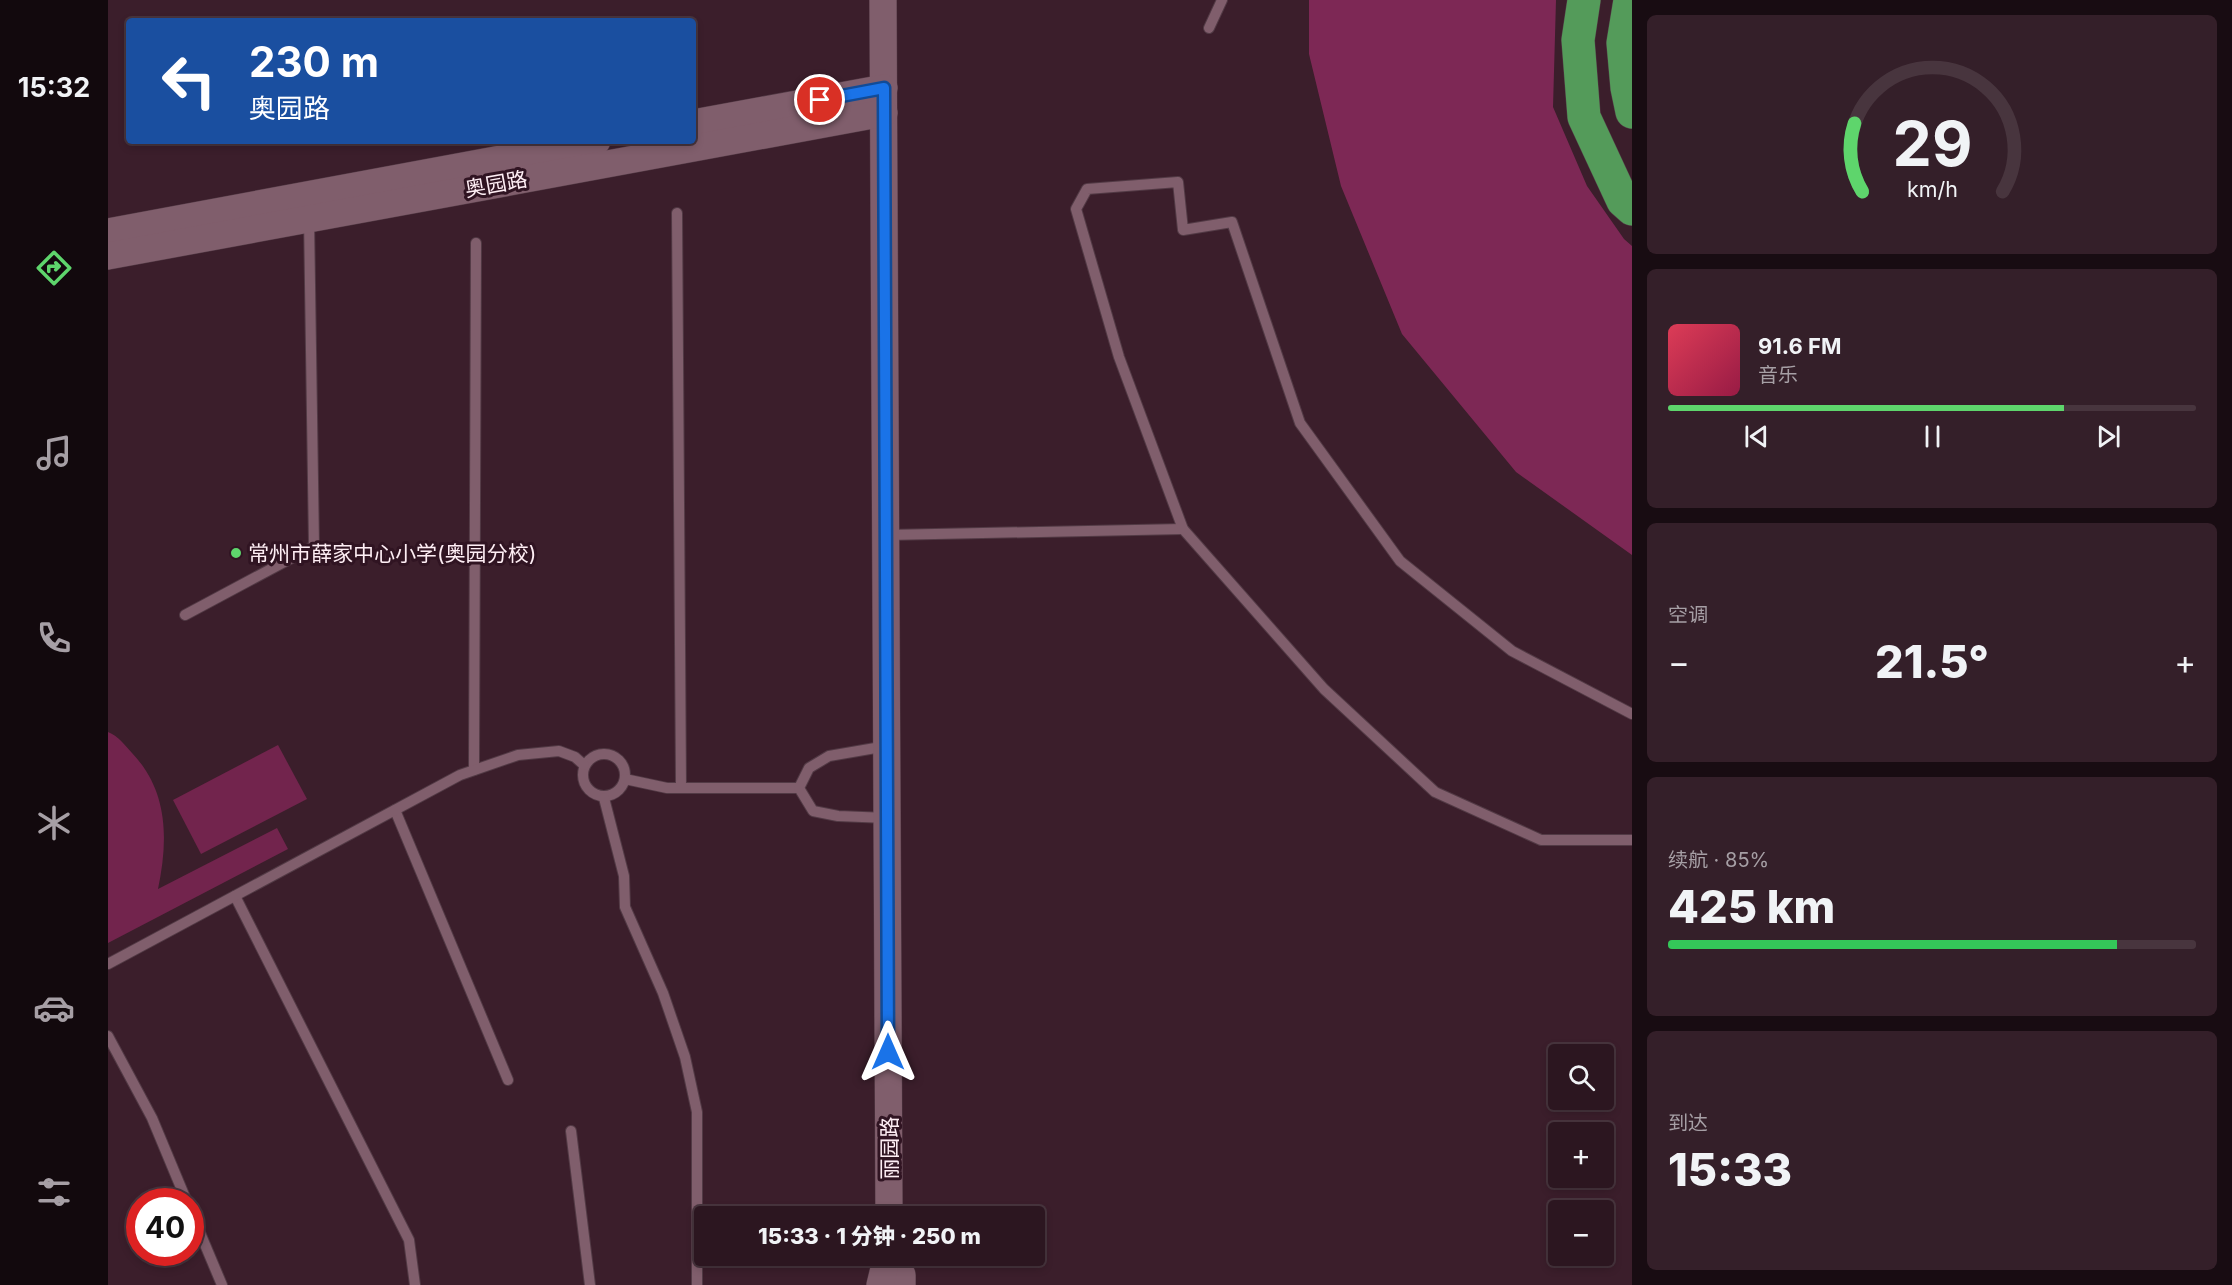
<!DOCTYPE html>
<html lang="zh">
<meta charset="utf-8">
<style>
:root{--surface:#2c1620;--page:#341f29;--text:#f1f3f6;--muted:#a69fa5;--line:#48353e;--accent:#5ed56c}
body{margin:0;font-family:Inter,"Noto Sans SC",sans-serif;background:var(--page);color:var(--text);height:100vh;display:flex;flex-direction:column;font-size:22px;white-space:nowrap}
*{box-sizing:border-box;margin:0}
p{font-size:20px;color:var(--muted)}
.icon{flex:none;width:33px;height:33px;fill:none;stroke:currentColor;stroke-width:2;stroke-linecap:round;stroke-linejoin:round}
.map{position:relative;flex:1;overflow:hidden}
.panel{display:flex;flex-direction:column;gap:15px;padding:15px;background:#180c12;width:600px}
.panel>*{flex:none}
.banner{position:absolute;left:18px;top:18px;width:570px;height:126px;border-radius:6px;box-shadow:0 3px 9px #0003,0 0 0 2px var(--line);background:#1a4fa0;color:#fff;overflow:hidden}
.fabs{position:absolute;left:1440px;top:1044px;display:grid;gap:12px}
.fabs a{display:grid;place-items:center;width:66px;height:66px;border-radius:6px;background:var(--surface);box-shadow:0 3px 9px #0003,0 0 0 2px var(--line);font-size:30px}
.speed{position:absolute;left:18px;top:1188px;display:flex;gap:12px;font-size:30px;font-weight:700;text-align:center}
.speed>*{display:grid;place-content:center;width:78px;height:78px;border-radius:50%;background:var(--surface);box-shadow:0 3px 9px #0003,0 0 0 2px var(--line);line-height:1}
.speed .limit{border:9px solid #d22;background:#fff;color:#111}
.pin{position:absolute;display:grid;place-items:center;width:51px;height:51px;color:#fff;margin:-26px;border:3px solid #fff;border-radius:50%;box-shadow:0 2px 6px #0007}
.me{position:absolute;width:66px;margin:-33px;rotate:0deg;stroke-linejoin:round;filter:drop-shadow(0 0 4px #0008)}
.turn{display:flex;align-items:center;gap:21px;height:126px;padding:0 24px;font-size:27px}
.turn .icon{width:78px;height:78px;stroke-width:2.5}
.turn b{display:block;font-size:42px;line-height:51px}
.big{font-size:45px;font-weight:800;line-height:1.1}
.panel .widget{flex:1;display:flex;flex-direction:column;justify-content:center;gap:9px;min-width:0;padding:0 21px;border-radius:9px;background:var(--page)}
.panel .dial{align-items:center;gap:0}
.dial svg{height:156px;overflow:visible;fill:none;stroke:var(--line);stroke-width:7;stroke-linecap:round;text-anchor:middle}
.dial text{fill:var(--text);stroke:none}
.song{display:flex;align-items:center;gap:18px}
.cover{width:72px;height:72px;border-radius:9px;background:linear-gradient(135deg,hsl(350 70% 55%),hsl(340 70% 35%))}
.played{height:6px;border-radius:3px;background:linear-gradient(90deg,var(--accent) 75%,var(--line) 75%)}
.keys{display:flex;justify-content:space-around;direction:ltr}
.heat{display:flex;justify-content:space-between;align-items:center;font-size:33px;direction:ltr}
.charge{height:9px;border-radius:4px;background:linear-gradient(90deg,#34c759 85%,var(--line) 0)}
.trip{position:absolute;left:586px;top:1206px;width:351px;height:60px;border-radius:6px;background:var(--surface);box-shadow:0 3px 9px #0003,0 0 0 2px var(--line);font-weight:800;line-height:60px;text-align:center}
main{display:flex;flex:1;min-height:0}
.dock{display:flex;flex-direction:column;width:108px;justify-content:space-around;align-items:center;background:#12090d;color:var(--muted)}
.dock .icon{width:42px;height:42px}
.dock .on{color:var(--accent)}
.dock b{font-size:27px;color:var(--text)}
.map>svg:first-child{display:block}
</style>
<main>
<nav class="dock">
<b>15:32</b>
<svg class="icon on" aria-label="directions" viewBox="0 0 24 24"><path d="M12 3l9 9-9 9-9-9zM9 14v-3h6M13 9l2 2-2 2"/></svg>
<svg class="icon" aria-label="music" viewBox="0 0 24 24"><path d="M9 18V5l10-2v13"/><circle cx="6" cy="18" r="3"/><circle cx="16" cy="16" r="3"/></svg>
<svg class="icon" aria-label="phone" viewBox="0 0 24 24"><path d="M5 4h4l2 5-3 2q2 4 5 5l2-3 5 2v4C11 20 4 13 5 4z"/></svg>
<svg class="icon" aria-label="climate" viewBox="0 0 24 24"><path d="M12 3v18M4 7l16 10M4 17L20 7"/></svg>
<svg class="icon" aria-label="car" viewBox="0 0 24 24"><path d="M5 17H2v-5l4-1 3-4h7l3 4 3 1v5h-3M9 17h6M6 11h13"/><circle cx="7" cy="17" r="2"/><circle cx="17" cy="17" r="2"/></svg>
<svg class="icon" aria-label="filters" viewBox="0 0 24 24"><path d="M4 7h16M4 17h16"/><circle cx="9" cy="7" r="2"/><circle cx="15" cy="17" r="2"/></svg>
</nav>
<div class="map">
<svg width="1524" height="1285" viewBox="0 0 1524 1285">
<rect width="100%" height="100%" fill="#3b1e2b"/>
<g fill="#72244d">
<path d="M0,732C10,736 17,745 24,753C61,792 60,841 50,889L169,828L180,849L0,943Z"/>
<path d="M170,745L199,799L93,854L65,800Z"/>
</g>
<path fill="#7d2855" d="M1201,0H1448L1445,107L1479,186L1516,239L1524,246V555L1408,472L1294,334L1233,186L1201,54Z"/>
<g fill="none" stroke-linecap="round" stroke-linejoin="round">
<defs>
<g id="service">
<path d="M1101,28L1114,0"/>
<path d="M569,213L573,788"/>
<path d="M779,535L1075,529"/>
<path d="M77,615L206,546L201,219"/>
<path d="M1524,714L1404,651L1292,561L1192,423L1124,222L1075,230L1070,182L979,189L968,209L1011,357L1075,529L1216,689L1327,792L1433,840H1524"/>
<circle cx="496" cy="775" r="21"/>
<path d="M366,770L368,243"/>
<path d="M517,779L559,788H691"/>
<path d="M496,798L516,876L517,907L555,993L577,1057L589,1112V1285"/>
<path d="M287,810L400,1080"/>
<path d="M779,818L730,816L705,811L691,788L701,768L721,756L779,746"/>
<path d="M127,896L301,1240L307,1285"/>
<path d="M0,964L352,775L410,755L451,751L467,757L476,765"/>
<path d="M0,1036L44,1118L79,1202"/>
<path d="M463,1131L482,1285"/>
<path d="M82,1209L114,1285"/>
</g>
<g id="tertiary">
<path d="M775,0L781,1216"/>
<path d="M585,123L776,88"/>
<path d="M0,232L489,141"/>
<path d="M0,256L776,113"/>
<path d="M785,1256L794,1275V1285"/>
<path d="M772,1285L779,1256"/>
</g>
<g id="motorway">
<path d="M1476,0L1470,40L1476,117L1515,201L1524,209"/>
<path d="M1522,0L1515,43L1519,88L1524,112"/>
</g>
</defs>
<use href="#service" stroke="#523a45" stroke-width="12"/>
<use href="#tertiary" stroke="#523a45" stroke-width="28"/>
<use href="#motorway" stroke="#523a45" stroke-width="34"/>
<use href="#service" stroke="#805e6c" stroke-width="10"/>
<use href="#tertiary" stroke="#805e6c" stroke-width="27"/>
<use href="#motorway" stroke="#549b5a" stroke-width="33"/>
</g>
<g fill="none" stroke-linecap="round" stroke-linejoin="round">
<defs>
<path id="route" d="M712,100L776,88L780,1052"/>
</defs>
<use href="#route" stroke="#114b97" stroke-width="15"/>
<use href="#route" stroke="#1a73e8" stroke-width="10"/>
</g>
<circle fill="#5ed56c" stroke="#301422" stroke-width="2" cx="128" cy="553" r="6"/>
<g text-anchor="middle" dominant-baseline="central" stroke-width="6" stroke-linejoin="round" paint-order="stroke">
<g font-size="21" fill="#feeef4" stroke="#301422">
<text transform="translate(388 184) rotate(-10)">奥园路</text>
<text transform="translate(781 1148) rotate(-90)">丽园路</text>
</g>
<g font-size="21" fill="#feeef4" stroke="#301422" text-anchor="start">
<text x="140" y="553">常州市薛家中心小学(奥园分校)</text>
</g>
</g>
</svg>
<div class="fabs">
<a><svg class="icon" aria-label="search" viewBox="0 0 24 24"><circle cx="10" cy="10" r="6"/><path d="M15 15l6 6"/></svg></a>
<a>+</a>
<a>−</a>
</div>
<div class="speed"><div class="limit">40</div></div>
<div class="pin" style="left:712px;top:100px;background:#d93025"><svg class="icon" aria-label="arrive" viewBox="0 0 24 24"><path d="M6 21V4h12l-3 4 3 4H6"/></svg></div>
<svg class="me" style="left:780px;top:1052px" viewBox="-20 -20 40 40"><path d="M0-17L14 15 0 8-14 15z" fill="#1a73e8" stroke="#fff" stroke-width="4"/></svg>
<div class="trip">15:33 · 1 分钟 · 250 m</div>
<div class="banner">
<div class="turn"><svg class="icon" aria-label="left" viewBox="0 0 24 24"><path d="M17 20v-9H6M10 6l-5 5 5 5"/></svg><div><b>230 m</b>奥园路</div></div>
</div>
</div>
<section class="panel">
<div class="widget dial"><svg viewBox="0 0 100 80">
<path d="M14 69A42 42 0 1 1 86 69"/>
<path d="M14 69A42 42 0 0 1 10 34" stroke="#5ed56c"/>
<text x="50" y="56" font-size="32" font-weight="700">29</text>
<text x="50" y="72" font-size="11">km/h</text>
</svg></div>
<div class="widget">
<div class="song"><i class="cover"></i><div><b>91.6 FM</b><p>音乐</p></div></div>
<div class="played"></div>
<div class="keys"><svg class="icon" aria-label="previous" viewBox="0 0 24 24"><path d="M18 5L8 12l10 7zM5 5v14"/></svg><svg class="icon" aria-label="pause" viewBox="0 0 24 24"><path d="M8 5v14M16 5v14"/></svg><svg class="icon" aria-label="next" viewBox="0 0 24 24"><path d="M6 5l10 7-10 7zM19 5v14"/></svg></div>
</div>
<div class="widget"><p>空调</p>
<div class="heat"><a>−</a><b class="big">21.5°</b><a>+</a></div>
</div>
<div class="widget"><p>续航 · 85%</p><b class="big">425 km</b><div class="charge"></div></div>
<div class="widget"><p>到达</p><b class="big">15:33</b></div>
</section>
</main>
